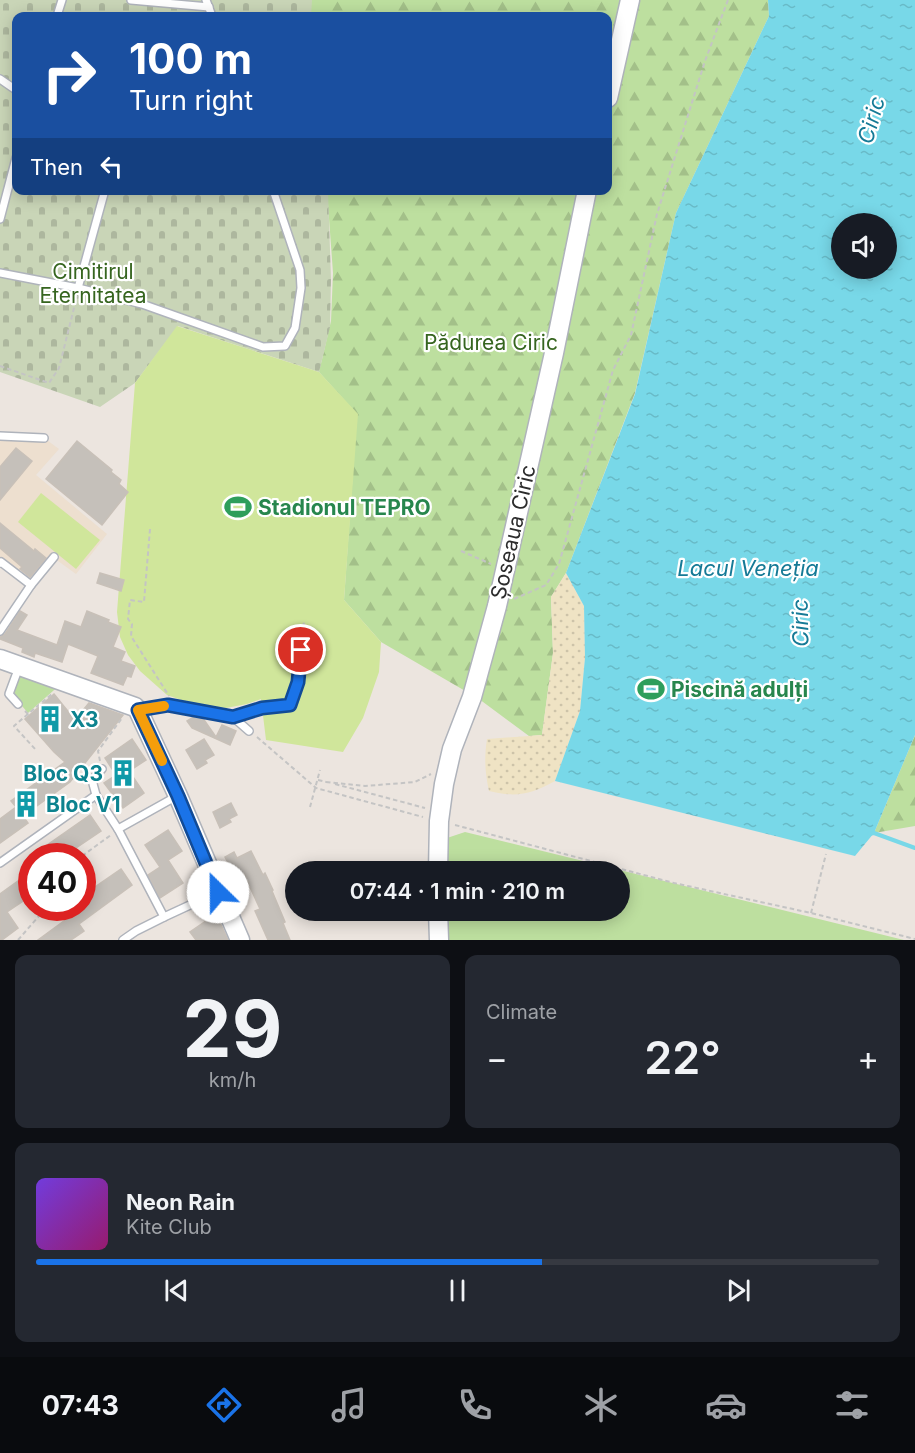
<!DOCTYPE html>
<meta charset="utf-8">
<style>
:root{--surface:#171b24;--page:#242831;--text:#f1f3f6;--muted:#9ea1a6;--line:#363941;--accent:#1a73e8}
body{margin:0;font-family:Inter,sans-serif;background:var(--page);color:var(--text);height:100vh;display:flex;flex-direction:column;font-size:22px;white-space:nowrap}
*{box-sizing:border-box;margin:0}
p{font-size:20px;color:var(--muted)}
.icon{flex:none;width:33px;height:33px;fill:none;stroke:currentColor;stroke-width:2;stroke-linecap:round;stroke-linejoin:round}
.map{position:relative;height:940px;overflow:hidden}
.panel{display:flex;flex-direction:column;gap:15px;padding:15px;background:#0d0f14;flex:1}
.panel>*{flex:none}
.hud{position:absolute;left:12px;top:12px;width:600px;height:183px;border-radius:12px;box-shadow:0 3px 15px #0003;background:#1a4fa0;color:#fff;overflow:hidden}
.controls{position:absolute;left:831px;top:213px;display:grid;gap:12px}
.controls a{display:grid;place-items:center;width:66px;height:66px;border-radius:50%;background:var(--surface);box-shadow:0 3px 15px #0003;font-size:30px}
.speed{position:absolute;left:18px;top:843px;display:flex;gap:12px;font-size:30px;font-weight:700;text-align:center}
.speed>*{display:grid;place-content:center;width:78px;height:78px;border-radius:50%;background:var(--surface);box-shadow:0 3px 15px #0003;line-height:1}
.speed .limit{border:9px solid #d22;background:#fff;color:#111}
.pin{position:absolute;display:grid;place-items:center;width:51px;height:51px;color:#fff;margin:-26px;border:3px solid #fff;border-radius:50%;box-shadow:0 2px 6px #0007}
.me{position:absolute;width:66px;margin:-33px;rotate:337deg;stroke-linejoin:round;filter:drop-shadow(0 0 4px #0008)}
.turn{display:flex;align-items:center;gap:21px;height:126px;padding:0 18px;font-size:27px}
.turn .icon{width:78px;height:78px;stroke-width:2.5}
.turn b{display:block;font-size:42px;line-height:51px}
.then{display:flex;align-items:center;height:57px;padding:0 18px;background:#0003;gap:12px;font-size:22px}
.big{font-size:45px;font-weight:600;line-height:1.1}
.panel .tile{flex:1;display:flex;flex-direction:column;justify-content:center;gap:9px;min-width:0;padding:0 21px;border-radius:12px;background:var(--page)}
.panel .dial{align-items:center;gap:0}
.dial b{font-size:78px;line-height:1}
.song{display:flex;align-items:center;gap:18px}
.cover{width:72px;height:72px;border-radius:9px;background:linear-gradient(135deg,hsl(260 70% 55%),hsl(320 70% 35%))}
.played{height:6px;border-radius:3px;background:linear-gradient(90deg,var(--accent) 60%,var(--line) 60%)}
.keys{display:flex;justify-content:space-around;direction:ltr}
.heat{display:flex;justify-content:space-between;align-items:center;font-size:33px;direction:ltr}
.panel .tiles{flex:1;display:grid;gap:15px;grid-template-columns:1fr 1fr}
.tile:last-child{grid-column:span 2}
.trip{position:absolute;left:285px;top:861px;width:345px;height:60px;border-radius:30px;background:var(--surface);box-shadow:0 3px 15px #0003;font-weight:600;line-height:60px;text-align:center}
.dock{display:flex;height:96px;justify-content:space-around;align-items:center;background:#090b0e;color:var(--muted)}
.dock .icon{width:42px;height:42px}
.dock .on{color:var(--accent)}
.dock b{font-size:27px;color:var(--text)}
.map>svg:first-child{display:block}
</style>
<div class="map">
<svg width="915" height="940" viewBox="0 0 915 940">
<defs>
<pattern id="forest-firs" width="22" height="20" patternUnits="userSpaceOnUse" patternTransform="scale(1.5)"><rect width="22" height="20" fill="#bddf9f"/><path d="M5 1l3.5 6h-7zM16 11l3.5 6h-7z" fill="#a3c089"/></pattern>
<pattern id="sand-dots" width="8" height="8" patternUnits="userSpaceOnUse" patternTransform="scale(1.5)"><rect width="8" height="8" fill="#efe3c4"/><path d="M2 2h.1M6 6h.1" fill="none" stroke="#cdc3a9" stroke-width="1.8" stroke-linecap="round"/></pattern>
<pattern id="cemetery-stones" width="16" height="16" patternUnits="userSpaceOnUse" patternTransform="scale(1.5)"><rect width="16" height="16" fill="#c9d5b7"/><path d="M2 7V4a2 2 0 0 1 4 0v3zM10 15v-3a2 2 0 0 1 4 0v3z" fill="#adb79e"/></pattern>
<pattern id="water-ripples" width="26" height="14" patternUnits="userSpaceOnUse" patternTransform="scale(1.5)"><rect width="26" height="14" fill="#78d8e8"/><path d="M2 4q2-2 4 0t4 0M15 11q2-2 4 0t4 0" fill="none" stroke="#68bac7"/></pattern>
</defs>
<rect width="100%" height="100%" fill="#ece5df"/>
<path fill="#eddfcf" d="M0,436L44,438L59,449L36,475L107,534L76,574L54,558L31,585L0,561Z"/>
<g fill="#bddf9f">
<path d="M21,669L62,683L28,713L11,693Z"/>
<path d="M465,832L904,940H447V911L620,910V872L447,871V838Z"/>
</g>
<g fill="url(#forest-firs)">
<path d="M311,0H768L769,16L676,213L635,393L566,573L551,597L553,653L542,735L529,736L479,699L381,642L344,600L357,414L319,372L331,321L333,273L327,191L608,190V16H310Z"/>
<path d="M915,735V826L874,833Z"/>
</g>
<path fill="url(#sand-dots)" d="M566,573L584,606L585,658L580,711L555,781C532,794 516,798 489,791C485,773 484,758 487,739L542,735L553,653L551,597Z"/>
<path fill="url(#cemetery-stones)" d="M0,0H312L311,16H16V190L328,191L331,279L330,327L319,372L178,326L135,383L100,407L0,372Z"/>
<g fill="#d0e69b">
<path d="M177,326L319,372L358,414L344,600L381,642L379,672L363,718L343,752L266,740L261,699L247,704L226,708L203,706L187,702L167,695L140,671L128,655L120,637L117,612L135,383Z"/>
<path d="M41,493L100,540L76,569L18,522Z"/>
</g>
<path fill="url(#water-ripples)" fill-rule="evenodd" d="M768,0H915V735L874,833L855,856L555,781L580,711L585,658L584,606L566,573L635,394L676,213L769,16ZM842,224H886V268H842Z"/>
<g fill="none" stroke-linecap="round" stroke-linejoin="round">
<path stroke="#78d8e8" stroke-width="4" d="M869,834L874,833L915,848"/>
</g>
<g fill="#c5c0ba" stroke="#c8c0b8" stroke-width="1.5">
<path d="M77,441L112,470L111,472L121,480L119,484L128,492L102,525L46,479Z"/>
<path d="M16,448L32,461L0,500V467Z"/>
<path d="M0,523L34,551L35,549L46,558L30,577L20,569L22,567L0,548Z"/>
<path d="M100,573L124,580L121,591L97,583Z"/>
<path d="M20,611L27,615L17,630L57,645L65,621L81,627L87,611L109,620L108,622L121,627L113,647L125,652L121,661L135,666L131,677L127,676L123,685L91,673L98,656L68,644L62,662L35,653L34,657L22,652L23,648L0,639V637L5,634Z"/>
<path d="M54,694L75,720L89,703L123,715L70,782L23,816L28,823L0,843V819L16,807L11,801L65,762L54,752L25,719Z"/>
<path d="M195,716L202,717L216,737L222,725L236,731L230,745L192,728L187,721Z"/>
<path d="M132,739L146,760L129,771L144,793L123,808L104,783L116,775L105,758Z"/>
<path d="M204,739L214,755L205,760L207,763L197,769L186,750Z"/>
<path d="M231,803L237,815L229,819L231,822L220,828L213,812Z"/>
<path d="M90,815L101,831L64,856H49L43,848Z"/>
<path d="M168,830L182,851L168,860L183,883L160,898L148,875L160,867L145,845Z"/>
<path d="M251,851L263,875L265,873L273,890L272,891L285,922L283,923L290,940H268L255,911L260,909L244,874L236,878L225,857L234,852L237,858Z"/>
<path d="M121,869L132,885L79,924L84,931L71,940H38L72,915L67,908H82V896Z"/>
<path d="M32,871V895L7,912L18,928L2,940H0V894Z"/>
<path d="M216,914L228,940H196L190,932Z"/>
</g>
<g fill="none" stroke-linecap="round" stroke-linejoin="round">
<defs>
<g id="lane">
<path d="M131,0L209,7"/>
<path d="M206,0L212,16"/>
<path d="M57,16L62,0"/>
<path d="M0,79L16,90"/>
<path d="M0,219L16,158"/>
<path d="M0,273L78,288L142,304L263,347L285,346L295,328L301,288L300,270L273,190"/>
<path d="M78,288L105,190"/>
<path d="M0,436L44,438"/>
<path d="M0,563L1,562L31,585L54,557"/>
<path d="M0,631L31,585"/>
<path d="M18,704L9,694L19,667"/>
<path d="M140,710L168,705L233,717L262,708L290,705L298,682L301,650"/>
<path d="M233,717L249,731"/>
<path d="M96,795L92,780L102,769"/>
<path d="M118,829L164,917L136,931L123,940"/>
<path d="M0,863L96,795L118,829L177,796"/>
<path d="M164,917L218,892"/>
</g>
<g id="secondary">
<path d="M608,98L630,0"/>
<path d="M0,659L135,707L138,710L178,796L240,940"/>
<path d="M438,872L439,821L444,784L452,749L472,697L497,606L554,353L587,190"/>
<path d="M438,910L439,940"/>
</g>
</defs>
<use href="#lane" stroke="#afb3bb" stroke-width="10"/>
<use href="#secondary" stroke="#afb3bb" stroke-width="21"/>
<g stroke="#c4c4c4" stroke-width="2" stroke-dasharray="4.5 3" stroke-linecap="butt">
<path d="M0,366L49,383L59,368L77,296"/>
<path d="M150,529L144,602L130,600L128,619L132,624L131,636L169,696"/>
<path d="M461,551L491,564"/>
<path d="M514,599L546,585L559,564L613,370L631,335L657,214L705,61L728,0"/>
<path d="M302,642L304,621"/>
<path d="M25,711L28,714L52,694"/>
<path d="M28,714L14,726L36,750"/>
<path d="M257,737L316,788L423,817"/>
<path d="M100,761L98,751L122,718"/>
<path d="M318,780L326,782"/>
<path d="M326,782L365,786L415,782L431,774"/>
<path d="M335,784L425,808"/>
<path d="M310,807L320,770"/>
<path d="M455,825L674,883L811,913L915,939"/>
<path d="M82,856L111,835"/>
<path d="M811,913L826,854"/>
<path d="M18,940L46,908"/>
</g>
<use href="#lane" stroke="#fff" stroke-width="7"/>
<use href="#secondary" stroke="#fff" stroke-width="18"/>
</g>
<g fill="none" stroke-linecap="round" stroke-linejoin="round">
<defs>
<path id="route" d="M218,892L178,796L138,710L168,705L233,717L262,708L290,705L298,682L301,650"/>
</defs>
<use href="#route" stroke="#114b97" stroke-width="15"/>
<use href="#route" stroke="#1a73e8" stroke-width="10"/>
<path stroke="#f59e0b" stroke-width="10" d="M162,761L138,710L164,706"/>
</g>
<defs>
<symbol id="stadium-bare" viewBox="-9 -9 18 18"><path d="M0-5a6.5 5 0 1 0 0 10a6.5 5 0 1 0 0-10ZM-3.5-1.8h7v3.6h-7Z" fill="#2e9e5b" stroke="#fff" stroke-width="2.5" paint-order="stroke"/></symbol>
<symbol id="building-bare" viewBox="-9 -9 18 18"><path d="M-4-6H4V6H1V3H-1V6H-4ZM-2.5-4.3h1.7v1.8h-1.7ZM.8-4.3h1.7v1.8H.8ZM-2.5-1h1.7V.8h-1.7ZM.8-1h1.7V.8H.8Z" fill="#0f9aa8" stroke="#fff" stroke-width="2.5" paint-order="stroke"/></symbol>
</defs>
<g fill-rule="evenodd">
<use href="#stadium-bare" x="219" y="488" width="38" height="38"/>
<use href="#stadium-bare" x="632" y="670" width="38" height="38"/>
<use href="#building-bare" x="31" y="700" width="38" height="38"/>
<use href="#building-bare" x="104" y="754" width="38" height="38"/>
<use href="#building-bare" x="7" y="785" width="38" height="38"/>
</g>
<g text-anchor="middle" dominant-baseline="central" stroke-width="4.5" stroke-linejoin="round" paint-order="stroke">
<g font-size="21" fill="#36651f" stroke="#fff">
<text x="93" y="271">Cimitirul<tspan x="93" dy="24">Eternitatea</tspan></text>
<text x="491" y="342">Pădurea Ciric</text>
</g>
<g font-size="21" font-weight="bold" fill="#27864d" stroke="#fff" text-anchor="start">
<text x="258" y="507">Stadionul TEPRO</text>
<text x="671" y="689">Piscină adulți</text>
</g>
<g font-size="21" fill="#2c2c2c" stroke="#fff">
<text transform="translate(513 532) rotate(-77)">Șoseaua Ciric</text>
</g>
<g font-size="21" font-weight="bold" fill="#0d838f" stroke="#fff" text-anchor="start">
<text x="70" y="719">X3</text>
<text x="103" y="773" text-anchor="end">Bloc Q3</text>
<text x="46" y="804">Bloc V1</text>
</g>
<g font-size="22" font-style="italic" fill="#157a96" stroke="#fff">
<text transform="translate(871 120) rotate(-74)">Ciric</text>
<text x="748" y="568">Lacul Veneția</text>
<text transform="translate(800 623) rotate(-91)">Ciric</text>
</g>
</g>
</svg>
<div class="controls">
<a><svg class="icon" aria-label="sound" viewBox="0 0 24 24"><path d="M4 9h4l5-4v14l-5-4H4zM17 9q2 3 0 6"/></svg></a>
</div>
<div class="speed"><div class="limit">40</div></div>
<div class="pin" style="left:301px;top:650px;background:#d93025"><svg class="icon" aria-label="arrive" viewBox="0 0 24 24"><path d="M6 21V4h12l-3 4 3 4H6"/></svg></div>
<svg class="me" style="left:218px;top:892px" viewBox="-20 -20 40 40"><circle r="19" fill="#fff"/><path d="M0-13L10 11 0 6-10 11z" fill="#1a73e8"/></svg>
<div class="trip">07:44 · 1 min · 210 m</div>
<div class="hud">
<div class="turn"><svg class="icon" aria-label="right" viewBox="0 0 24 24"><path d="M7 20v-9h11M14 6l5 5-5 5"/></svg><div><b>100 m</b>Turn right</div></div>
<div class="then">Then<svg class="icon" aria-label="left" viewBox="0 0 24 24"><path d="M17 20v-9H6M10 6l-5 5 5 5"/></svg></div>
</div>
</div>
<section class="panel">
<div class="tiles">
<div class="tile dial"><b>29</b><p>km/h</p></div>
<div class="tile"><p>Climate</p>
<div class="heat"><a>−</a><b class="big">22°</b><a>+</a></div>
</div>
<div class="tile">
<div class="song"><i class="cover"></i><div><b>Neon Rain</b><p>Kite Club</p></div></div>
<div class="played"></div>
<div class="keys"><svg class="icon" aria-label="previous" viewBox="0 0 24 24"><path d="M18 5L8 12l10 7zM5 5v14"/></svg><svg class="icon" aria-label="pause" viewBox="0 0 24 24"><path d="M8 5v14M16 5v14"/></svg><svg class="icon" aria-label="next" viewBox="0 0 24 24"><path d="M6 5l10 7-10 7zM19 5v14"/></svg></div>
</div>
</div>
</section>
<nav class="dock">
<b>07:43</b>
<svg class="icon on" aria-label="directions" viewBox="0 0 24 24"><path d="M12 3l9 9-9 9-9-9zM9 14v-3h6M13 9l2 2-2 2"/></svg>
<svg class="icon" aria-label="music" viewBox="0 0 24 24"><path d="M9 18V5l10-2v13"/><circle cx="6" cy="18" r="3"/><circle cx="16" cy="16" r="3"/></svg>
<svg class="icon" aria-label="phone" viewBox="0 0 24 24"><path d="M5 4h4l2 5-3 2q2 4 5 5l2-3 5 2v4C11 20 4 13 5 4z"/></svg>
<svg class="icon" aria-label="climate" viewBox="0 0 24 24"><path d="M12 3v18M4 7l16 10M4 17L20 7"/></svg>
<svg class="icon" aria-label="car" viewBox="0 0 24 24"><path d="M5 17H2v-5l4-1 3-4h7l3 4 3 1v5h-3M9 17h6M6 11h13"/><circle cx="7" cy="17" r="2"/><circle cx="17" cy="17" r="2"/></svg>
<svg class="icon" aria-label="filters" viewBox="0 0 24 24"><path d="M4 7h16M4 17h16"/><circle cx="9" cy="7" r="2"/><circle cx="15" cy="17" r="2"/></svg>
</nav>
